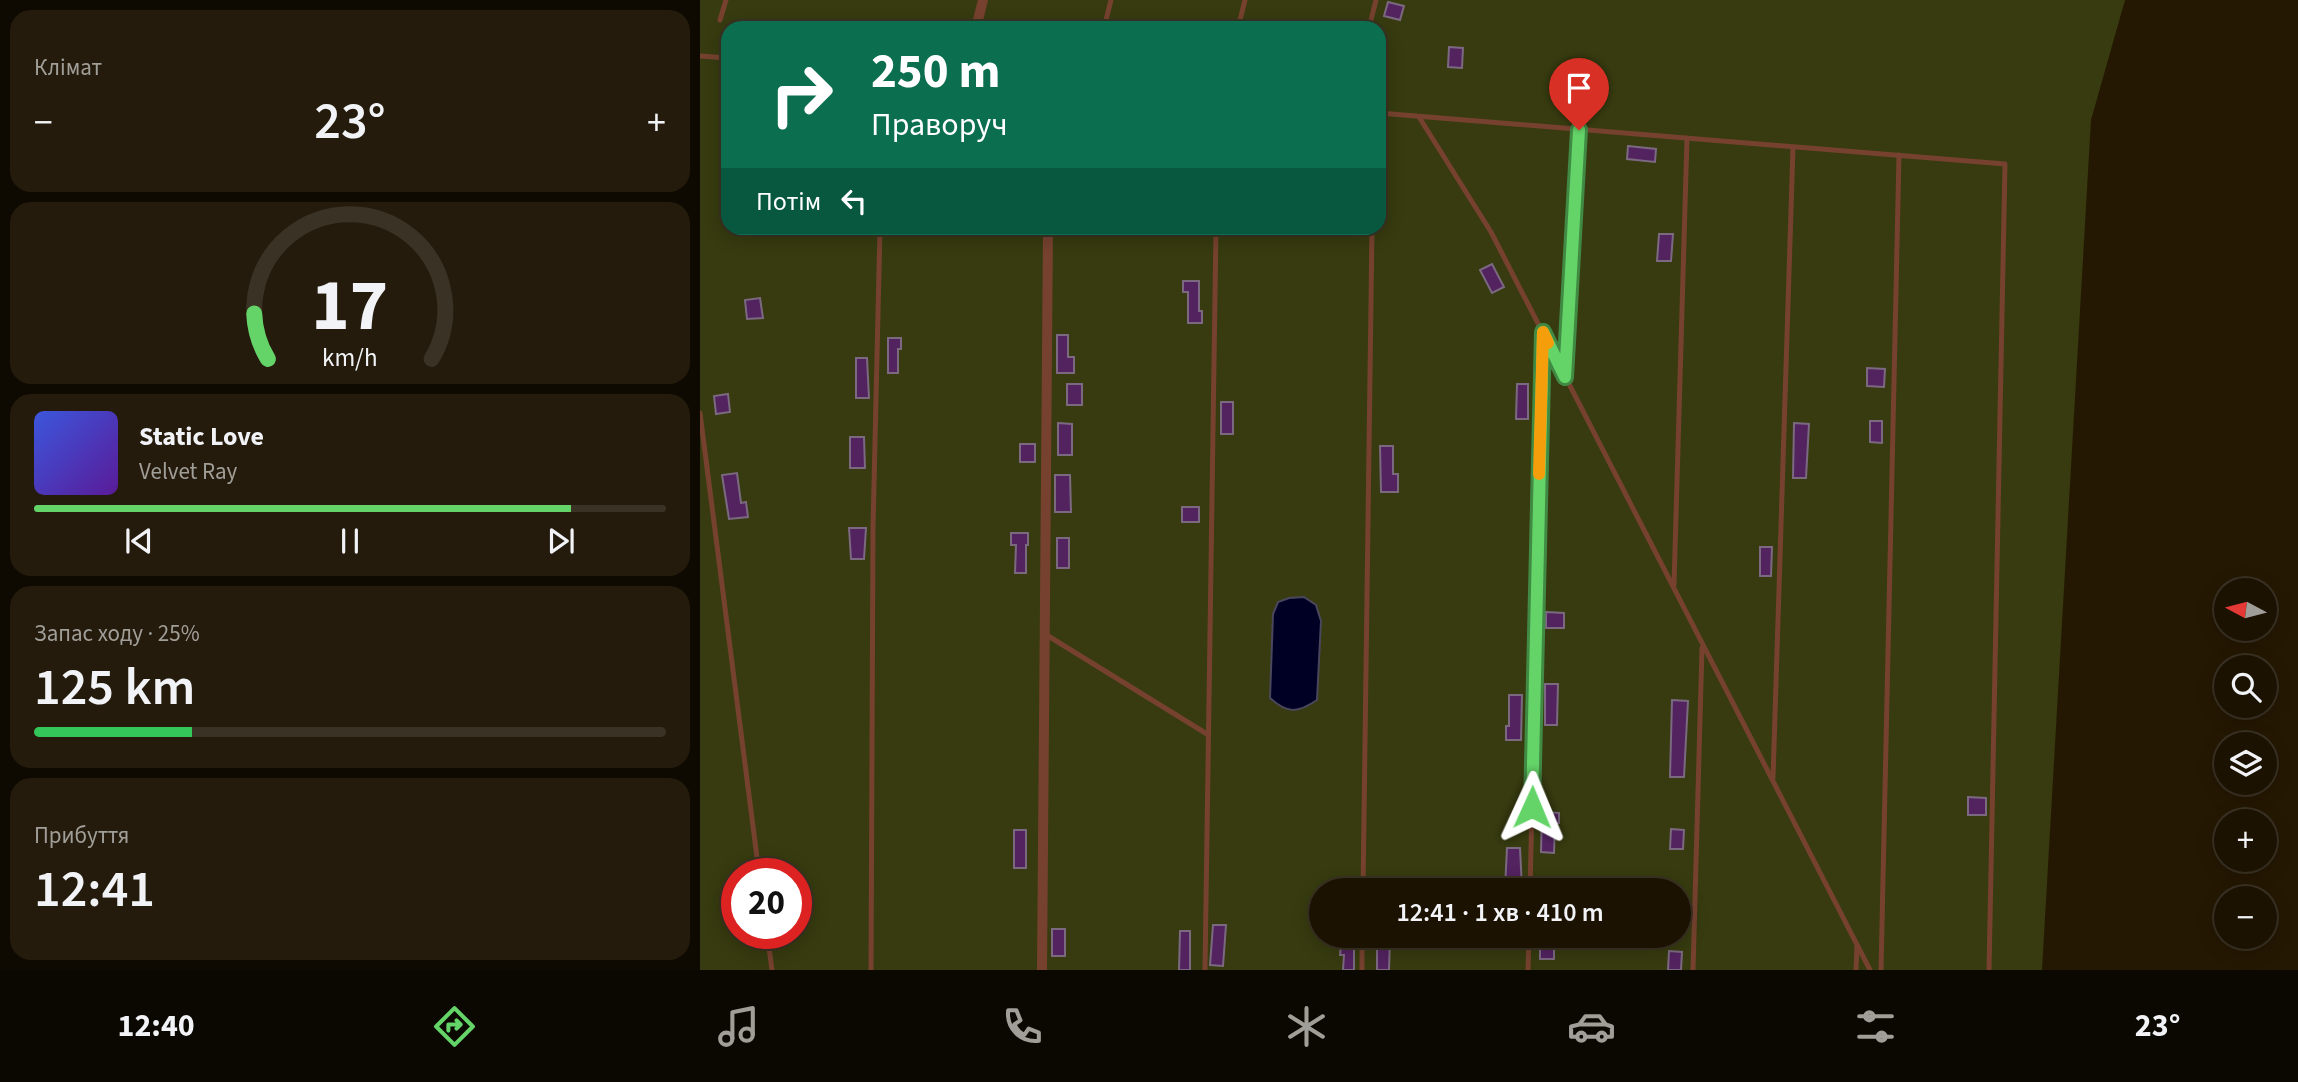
<!DOCTYPE html>
<html lang="uk">
<meta charset="utf-8">
<style>
:root{--surface:#1c1202;--page:#251b0c;--text:#f1f3f6;--muted:#a09e99;--line:#3a3224;--accent:#64d468}
body{margin:0;font-family:"Source Sans 3",sans-serif;background:var(--page);color:var(--text);height:100vh;display:flex;flex-direction:column;font-size:26px;white-space:nowrap}
*{box-sizing:border-box;margin:0}
p{font-size:23px;color:var(--muted)}
.icon{flex:none;width:38px;height:38px;fill:none;stroke:currentColor;stroke-width:2;stroke-linecap:round;stroke-linejoin:round}
.map{position:relative;flex:1;overflow:hidden}
.details{display:flex;flex-direction:column;gap:10px;padding:10px;background:#0f0a01;width:700px}
.details>*{flex:none}
.guide{position:absolute;left:21px;top:21px;width:665px;height:214px;border-radius:21px;box-shadow:0 4px 18px #0003,0 0 0 2px var(--line);background:#0b6e4f;color:#fff;overflow:hidden}
.needle{width:46px;rotate:277deg}
.buttons{position:absolute;left:1514px;top:578px;display:grid;gap:14px}
.buttons a{display:grid;place-items:center;width:63px;height:63px;border-radius:50%;background:var(--surface);box-shadow:0 4px 18px #0003,0 0 0 2px var(--line);font-size:35px}
.speed{position:absolute;left:21px;top:858px;display:flex;gap:14px;font-size:35px;font-weight:700;text-align:center}
.speed>*{display:grid;place-content:center;width:91px;height:91px;border-radius:50%;background:var(--surface);box-shadow:0 4px 18px #0003,0 0 0 2px var(--line);line-height:1}
.speed .limit{border:10px solid #d22;background:#fff;color:#111}
.pin{position:absolute;display:grid;place-items:center;width:60px;height:60px;color:#fff;margin:-72px -30px;border-radius:50% 50% 50% 0;rotate:-45deg;box-shadow:0 0 7px #0007}
.pin .icon{rotate:45deg}
.me{position:absolute;width:77px;margin:-38px;rotate:1deg;stroke-linejoin:round;filter:drop-shadow(0 0 5px #0008)}
.turn{display:flex;align-items:center;gap:24px;height:147px;padding:0 35px;font-size:32px}
.turn .icon{width:91px;height:91px;stroke-width:2.5}
.turn b{display:block;font-size:49px;line-height:60px}
.then{display:flex;align-items:center;height:66px;padding:0 35px;background:#0003;gap:14px;font-size:26px}
.big{font-size:52px;font-weight:600;line-height:1.1}
.details .card{flex:1;display:flex;flex-direction:column;justify-content:center;gap:10px;min-width:0;padding:0 24px;border-radius:21px;background:var(--page)}
.details .dial{align-items:center;gap:0}
.dial svg{height:182px;overflow:visible;fill:none;stroke:var(--line);stroke-width:7;stroke-linecap:round;text-anchor:middle}
.dial text{fill:var(--text);stroke:none}
.song{display:flex;align-items:center;gap:21px}
.cover{width:84px;height:84px;border-radius:10px;background:linear-gradient(135deg,hsl(230 70% 55%),hsl(270 70% 35%))}
.played{height:7px;border-radius:4px;background:linear-gradient(90deg,var(--accent) 85%,var(--line) 85%)}
.keys{display:flex;justify-content:space-around;direction:ltr}
.heat{display:flex;justify-content:space-between;align-items:center;font-size:38px;direction:ltr}
.charge{height:10px;border-radius:5px;background:linear-gradient(90deg,#34c759 25%,var(--line) 0)}
.trip{position:absolute;left:609px;top:878px;width:382px;height:70px;border-radius:35px;background:var(--surface);box-shadow:0 4px 18px #0003,0 0 0 2px var(--line);font-weight:600;line-height:70px;text-align:center}
.tabs{display:flex;height:112px;justify-content:space-around;align-items:center;background:#0b0701;color:var(--muted)}
.tabs .icon{width:49px;height:49px}
.tabs .on{color:var(--accent)}
.tabs b{font-size:32px;color:var(--text)}
main{display:flex;flex:1;min-height:0}
.map>svg:first-child{display:block}
</style>
<main>
<section class="details">
<div class="card"><p>Клімат</p>
<div class="heat"><a>−</a><b class="big">23°</b><a>+</a></div>
</div>
<div class="card dial"><svg viewBox="0 0 100 80">
<path d="M14 69A42 42 0 1 1 86 69"/>
<path d="M14 69A42 42 0 0 1 8 49" stroke="#64d468"/>
<text x="50" y="56" font-size="32" font-weight="700">17</text>
<text x="50" y="72" font-size="11">km/h</text>
</svg></div>
<div class="card">
<div class="song"><i class="cover"></i><div><b>Static Love</b><p>Velvet Ray</p></div></div>
<div class="played"></div>
<div class="keys"><svg class="icon" aria-label="previous" viewBox="0 0 24 24"><path d="M18 5L8 12l10 7zM5 5v14"/></svg><svg class="icon" aria-label="pause" viewBox="0 0 24 24"><path d="M8 5v14M16 5v14"/></svg><svg class="icon" aria-label="next" viewBox="0 0 24 24"><path d="M6 5l10 7-10 7zM19 5v14"/></svg></div>
</div>
<div class="card"><p>Запас ходу · 25%</p><b class="big">125 km</b><div class="charge"></div></div>
<div class="card"><p>Прибуття</p><b class="big">12:41</b></div>
</section>
<div class="map">
<svg width="1598" height="970" viewBox="0 0 1598 970">
<rect width="100%" height="100%" fill="#251803"/>
<path fill="#373b0f" fill-rule="evenodd" d="M0,0H1425L1391,120L1342,970H0ZM28,28H679V228H28ZM37,873H96V933H37ZM621,891H978V936H621Z"/>
<path fill="#000025" stroke="#4a475d" stroke-width="2" d="M604,597L616,605L621,621L617,700C598,713 587,714 570,698L573,614L578,602L589,598Z"/>
<g fill="#532360" stroke="#7b6980" stroke-width="2">
<path d="M688,2L704,6L700,20L684,16Z"/>
<path d="M749,47L763,48L762,68L748,67Z"/>
<path d="M928,146L956,149L955,162L927,159Z"/>
<path d="M959,234H973L971,261H957Z"/>
<path d="M792,264L804,287L792,293L780,270Z"/>
<path d="M483,281H499V311H502V323H488V292H483Z"/>
<path d="M60,298L63,318L47,319L45,300Z"/>
<path d="M357,335H368V357H374V373H357Z"/>
<path d="M188,338H201V349H198V373H188Z"/>
<path d="M156,358H167L169,398H156Z"/>
<path d="M1167,368L1185,369L1184,387L1167,386Z"/>
<rect x="367" y="384" width="15" height="21"/>
<path d="M817,384H828V419H816Z"/>
<path d="M28,394L30,412L16,414L14,396Z"/>
<rect x="521" y="402" width="12" height="32"/>
<path d="M1170,421H1182V443L1170,442Z"/>
<path d="M358,423L372,424V455H358Z"/>
<path d="M1094,423L1109,424L1106,478H1093Z"/>
<path d="M150,437H164L165,468H150Z"/>
<rect x="320" y="444" width="15" height="18"/>
<path d="M680,446H693V474H698V492H681Z"/>
<path d="M37,473L41,503L46,502L48,517L29,519L22,475Z"/>
<path d="M355,475H370L371,512H355Z"/>
<rect x="482" y="507" width="17" height="15"/>
<path d="M149,528H166L164,559H151Z"/>
<path d="M311,533H328V545H326V573H315L316,545H311Z"/>
<rect x="357" y="538" width="12" height="30"/>
<path d="M1060,547H1072L1071,576H1060Z"/>
<path d="M846,612L864,613V628H846Z"/>
<path d="M845,684H858L857,725H845Z"/>
<path d="M809,695H822L821,740H806V726H809Z"/>
<path d="M972,700L988,701L984,777H970Z"/>
<path d="M1268,797L1286,798V815H1268Z"/>
<path d="M842,812L859,813V823H855L854,853L841,852Z"/>
<path d="M971,829L984,830L983,849H970Z"/>
<rect x="314" y="830" width="12" height="38"/>
<path d="M807,848H820L822,888H805Z"/>
<path d="M513,925H526L523,966L510,965Z"/>
<rect x="352" y="929" width="13" height="27"/>
<path d="M480,931H490V970H479Z"/>
<path d="M677,938L690,939L689,970H677Z"/>
<rect x="840" y="941" width="14" height="18"/>
<path d="M641,945H654V970H643L644,955H640Z"/>
<path d="M969,951L982,952L981,970H968Z"/>
</g>
<g fill="none" stroke-linecap="round" stroke-linejoin="round">
<g stroke="#76422f" stroke-width="5">
<path d="M20,20L26,0"/>
<path d="M404,28L411,0"/>
<path d="M538,28L545,0"/>
<path d="M669,28L676,0"/>
<path d="M0,56L28,58"/>
<path d="M679,113L1305,164L1289,970"/>
<path d="M719,117L791,232L1170,970"/>
<path d="M866,375L879,130"/>
<path d="M0,413L59,873"/>
<path d="M974,585L987,138"/>
<path d="M345,634L507,734"/>
<path d="M1073,778L1093,147"/>
<path d="M663,891L672,228"/>
<path d="M830,891L843,334"/>
<path d="M67,933L72,970"/>
<path d="M171,970L173,528L180,228"/>
<path d="M505,970L516,228"/>
<path d="M662,970V936"/>
<path d="M828,970L829,936"/>
<path d="M993,970L1002,648"/>
<path d="M1156,970L1157,945"/>
<path d="M1181,970L1199,155"/>
</g>
<g stroke="#76422f" stroke-width="10">
<path d="M276,28L283,0"/>
<path d="M342,970L348,228"/>
</g>
</g>
<g fill="none" stroke-linecap="round" stroke-linejoin="round">
<defs>
<path id="route" d="M832,807L843,332L865,377L879,130"/>
</defs>
<use href="#route" stroke="#418a44" stroke-width="18"/>
<use href="#route" stroke="#64d468" stroke-width="12"/>
<path stroke="#f59e0b" stroke-width="12" d="M839,474L843,332L848,343"/>
</g>
</svg>
<div class="buttons">
<a><svg class="needle" viewBox="-14 -14 28 28"><path d="M0-13l5 13h-10z" fill="#e53935"/><path d="M0 13l5-13h-10z" fill="#a09e99"/></svg></a>
<a><svg class="icon" aria-label="search" viewBox="0 0 24 24"><circle cx="10" cy="10" r="6"/><path d="M15 15l6 6"/></svg></a>
<a><svg class="icon" aria-label="layers" viewBox="0 0 24 24"><path d="M12 4l9 5-9 5-9-5zM3 14l9 5 9-5"/></svg></a>
<a>+</a>
<a>−</a>
</div>
<div class="speed"><div class="limit">20</div></div>
<div class="pin" style="left:879px;top:130px;background:#d93025"><svg class="icon" aria-label="arrive" viewBox="0 0 24 24"><path d="M6 21V4h12l-3 4 3 4H6"/></svg></div>
<svg class="me" style="left:832px;top:807px" viewBox="-20 -20 40 40"><path d="M0-17L14 15 0 8-14 15z" fill="#64d468" stroke="#fff" stroke-width="4"/></svg>
<div class="trip">12:41 · 1 хв · 410 m</div>
<div class="guide">
<div class="turn"><svg class="icon" aria-label="right" viewBox="0 0 24 24"><path d="M7 20v-9h11M14 6l5 5-5 5"/></svg><div><b>250 m</b>Праворуч</div></div>
<div class="then">Потім<svg class="icon" aria-label="left" viewBox="0 0 24 24"><path d="M17 20v-9H6M10 6l-5 5 5 5"/></svg></div>
</div>
</div>
</main>
<nav class="tabs">
<b>12:40</b>
<svg class="icon on" aria-label="directions" viewBox="0 0 24 24"><path d="M12 3l9 9-9 9-9-9zM9 14v-3h6M13 9l2 2-2 2"/></svg>
<svg class="icon" aria-label="music" viewBox="0 0 24 24"><path d="M9 18V5l10-2v13"/><circle cx="6" cy="18" r="3"/><circle cx="16" cy="16" r="3"/></svg>
<svg class="icon" aria-label="phone" viewBox="0 0 24 24"><path d="M5 4h4l2 5-3 2q2 4 5 5l2-3 5 2v4C11 20 4 13 5 4z"/></svg>
<svg class="icon" aria-label="climate" viewBox="0 0 24 24"><path d="M12 3v18M4 7l16 10M4 17L20 7"/></svg>
<svg class="icon" aria-label="car" viewBox="0 0 24 24"><path d="M5 17H2v-5l4-1 3-4h7l3 4 3 1v5h-3M9 17h6M6 11h13"/><circle cx="7" cy="17" r="2"/><circle cx="17" cy="17" r="2"/></svg>
<svg class="icon" aria-label="filters" viewBox="0 0 24 24"><path d="M4 7h16M4 17h16"/><circle cx="9" cy="7" r="2"/><circle cx="15" cy="17" r="2"/></svg>
<b>23°</b>
</nav>
